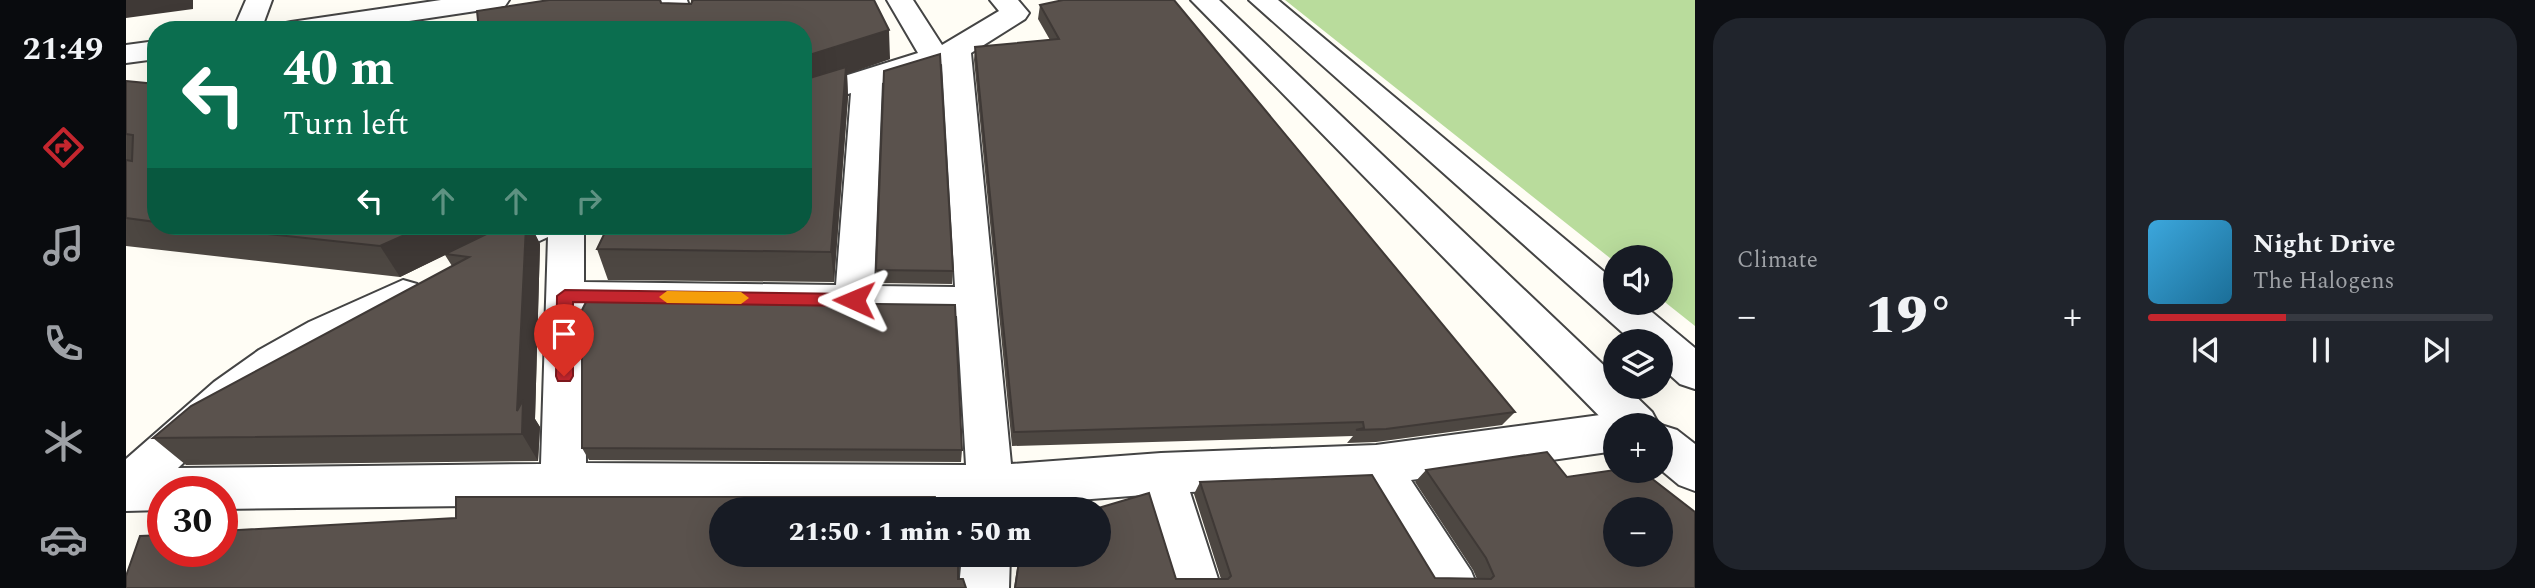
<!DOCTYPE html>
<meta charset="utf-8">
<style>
:root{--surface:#171b24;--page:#20242c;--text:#f1f3f6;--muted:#9ea1a6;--line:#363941;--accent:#c4262e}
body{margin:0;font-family:Spectral,serif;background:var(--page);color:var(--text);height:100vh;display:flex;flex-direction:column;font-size:26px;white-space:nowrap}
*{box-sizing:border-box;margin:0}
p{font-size:23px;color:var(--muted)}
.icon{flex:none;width:38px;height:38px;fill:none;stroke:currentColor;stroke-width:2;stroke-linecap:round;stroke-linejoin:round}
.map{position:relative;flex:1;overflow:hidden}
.drawer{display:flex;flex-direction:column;gap:18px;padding:18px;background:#0d0f14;width:840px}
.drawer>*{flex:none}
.banner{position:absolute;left:21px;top:21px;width:665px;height:214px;border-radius:28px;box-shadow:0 7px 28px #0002;background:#0b6e4f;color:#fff;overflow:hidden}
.fabs{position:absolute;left:1477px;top:245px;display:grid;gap:14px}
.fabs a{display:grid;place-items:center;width:70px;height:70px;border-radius:50%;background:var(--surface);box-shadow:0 7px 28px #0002;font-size:35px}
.speed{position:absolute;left:21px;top:476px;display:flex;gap:14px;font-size:35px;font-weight:700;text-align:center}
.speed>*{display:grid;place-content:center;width:91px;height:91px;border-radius:50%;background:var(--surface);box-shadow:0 7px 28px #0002;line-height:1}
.speed .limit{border:10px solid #d22;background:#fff;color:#111}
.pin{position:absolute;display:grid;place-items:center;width:60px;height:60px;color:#fff;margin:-72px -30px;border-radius:50% 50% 50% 0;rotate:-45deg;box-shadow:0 0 7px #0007}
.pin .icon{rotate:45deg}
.me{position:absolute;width:77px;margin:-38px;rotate:271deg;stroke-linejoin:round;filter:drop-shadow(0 0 5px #0008)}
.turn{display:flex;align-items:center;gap:24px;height:147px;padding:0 21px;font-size:32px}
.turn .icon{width:91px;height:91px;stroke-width:2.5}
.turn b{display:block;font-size:49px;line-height:60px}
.lanes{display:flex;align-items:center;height:66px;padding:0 21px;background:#0003;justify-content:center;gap:35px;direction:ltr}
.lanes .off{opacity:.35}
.big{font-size:52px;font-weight:800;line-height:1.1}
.drawer .widget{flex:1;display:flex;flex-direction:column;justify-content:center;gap:10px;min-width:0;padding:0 24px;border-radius:28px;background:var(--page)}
.song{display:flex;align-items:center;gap:21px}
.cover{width:84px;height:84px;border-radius:10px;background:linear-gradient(135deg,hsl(200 70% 55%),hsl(200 70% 35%))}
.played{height:7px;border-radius:4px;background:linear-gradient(90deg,var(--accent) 40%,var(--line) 40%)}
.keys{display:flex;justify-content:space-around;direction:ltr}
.heat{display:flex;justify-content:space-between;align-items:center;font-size:38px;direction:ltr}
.drawer .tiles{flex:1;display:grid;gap:18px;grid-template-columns:repeat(2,1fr)}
.trip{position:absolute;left:583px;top:497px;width:402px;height:70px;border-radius:35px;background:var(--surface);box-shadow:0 7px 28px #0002;font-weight:800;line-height:70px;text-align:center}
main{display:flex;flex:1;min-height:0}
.menu{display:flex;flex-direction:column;width:126px;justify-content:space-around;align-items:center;background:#090b0e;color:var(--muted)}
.menu .icon{width:49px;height:49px}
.menu .selected{color:var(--accent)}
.menu b{font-size:32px;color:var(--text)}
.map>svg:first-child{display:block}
</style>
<main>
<nav class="menu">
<b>21:49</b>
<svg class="icon selected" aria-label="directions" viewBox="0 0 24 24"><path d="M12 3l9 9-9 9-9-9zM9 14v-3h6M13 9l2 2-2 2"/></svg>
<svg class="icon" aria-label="music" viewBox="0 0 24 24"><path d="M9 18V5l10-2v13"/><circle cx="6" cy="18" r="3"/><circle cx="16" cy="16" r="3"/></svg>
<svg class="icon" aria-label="phone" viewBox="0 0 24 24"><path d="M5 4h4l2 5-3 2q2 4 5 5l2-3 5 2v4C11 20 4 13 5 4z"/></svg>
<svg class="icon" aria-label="climate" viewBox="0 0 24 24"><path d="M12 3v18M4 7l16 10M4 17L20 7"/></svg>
<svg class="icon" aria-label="car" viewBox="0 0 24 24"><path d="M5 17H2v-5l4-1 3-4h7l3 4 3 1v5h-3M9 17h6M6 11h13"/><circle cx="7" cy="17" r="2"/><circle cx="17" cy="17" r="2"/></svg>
</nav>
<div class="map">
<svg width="1569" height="588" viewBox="0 0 1569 588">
<rect width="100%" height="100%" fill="#fffdf5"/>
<path fill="#b9dc9c" d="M1159,0H1569V326L1535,299V257H1489V262Z"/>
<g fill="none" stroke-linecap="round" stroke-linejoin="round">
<defs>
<g id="minor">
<path d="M120,0H146L135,30H107Z"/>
<path d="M315,0H383L379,6L370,8L223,30H151L155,24L165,22Z"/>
<path d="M535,0H561L571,30H543Z"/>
<path d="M761,0H787L816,45L873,11L864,0H892L903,13L899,19L845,53L885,464L1035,453L1250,445L1489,413L1505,419L1508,425H1489V451L1285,480L1345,571L1352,588H1299L1238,485L1064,492L1095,588H1045L1018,495L887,505V509H839L840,507L437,505L96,509V492H37V510L0,511V459L88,382L133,350L183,322L277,280L291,284L296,294L291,304C248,326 202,346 162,373C122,400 87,435 52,468L415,464L422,237L359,266L346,262L341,253C361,218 423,226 458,226V282L710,285L725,93L677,108V89L792,53ZM816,64L829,287L748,286L756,83ZM459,311L831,316L840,465L460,463Z"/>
<path d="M30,41V59L0,63V45Z"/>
<path d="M836,555H884L883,588H833Z"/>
</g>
<g id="tertiary">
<path d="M1065,0H1093L1489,376V387H1500L1526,412L1533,425H1489V432Z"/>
<path d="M1123,0H1152L1489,281V303H1515L1569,348V389L1554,384L1535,367V341H1506Z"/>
<path d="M1534,425H1535L1551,430L1569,444V491L1553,485L1535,470Z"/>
</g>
</defs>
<use href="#minor" stroke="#444" stroke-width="4"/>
<use href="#tertiary" stroke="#444" stroke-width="4"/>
<use href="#minor" fill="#fff" fill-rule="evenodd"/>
<use href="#tertiary" fill="#fff" fill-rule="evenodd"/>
</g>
<g fill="#4d4742">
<path d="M565,0H748L764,59L721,74L722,97L708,282L482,280L471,249L677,226V30L535,3H565Z"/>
<path d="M914,5L1389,412L1376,425L1250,442L1221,443L1227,436L886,446L848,60L849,47L924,40L912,19Z"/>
<path d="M0,81L30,84V226H405L414,244L409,419L414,427L412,461L60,465L27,438L326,266L319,255L274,277L0,246Z"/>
<path d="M750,270L827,271L826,284L751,283Z"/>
<path d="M456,448L836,450L835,462L463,460Z"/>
<path d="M1300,470L1441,477L1569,588H888L893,555H973L1050,579H1095L1068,494L1074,482L1309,578L1351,579L1347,570L1289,482Z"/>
</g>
<g fill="#3f3936">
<path d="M0,0H67V9L0,18Z"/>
<path d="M763,30L764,59L721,74L722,97L708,282L705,252L677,88V57Z"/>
<path d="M299,226H379L274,277L254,246Z"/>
<path d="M400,226H405L414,244L409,419L414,427L412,461L396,434L391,411Z"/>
</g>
<g fill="#5a524d" stroke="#3f3936" stroke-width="2" fill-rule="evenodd">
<path d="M423,0H534L535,3L565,4L567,0H748L763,30L677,57V30H353L351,11Z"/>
<path d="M937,0H1048L1389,412L1260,429L1230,430L1238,428L1237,422L888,432L849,47L933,39L914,5Z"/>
<path d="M814,54L827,271L750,270L758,71Z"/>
<path d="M720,67L705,252L471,249L482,226H677V80Z"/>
<path d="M0,81L30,84V222L0,218V160L6,161L7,135L0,134Z"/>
<path d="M66,226H299L254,246Z"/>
<path d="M377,226H400L391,411L397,400L396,434L27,438L65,406L343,257L319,254Z"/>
<path d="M461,300L829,305L836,450L456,448V310Z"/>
<path d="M1421,452L1441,477L1489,470L1516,471L1569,512V588H889L894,555H973V509H969L1023,493L1050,579H1102L1105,576L1074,482L1246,475L1309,578L1365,579L1368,576L1360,558L1300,470ZM1489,509H1535V555H1489Z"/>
<path d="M330,497H809L813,509H595V555H828L832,566V579H837L840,588H0V576L14,536L37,535V551H96V531L330,518Z"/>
</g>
<path fill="#c4262e" stroke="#7f191e" stroke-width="2" d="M439,290L728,294L736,300L728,306L447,302V376L444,381H432L430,376L431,296Z"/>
<path fill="#f59e0b" d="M541,291L615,292L623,298L615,304L541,303L533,297Z"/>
</svg>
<div class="fabs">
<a><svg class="icon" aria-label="sound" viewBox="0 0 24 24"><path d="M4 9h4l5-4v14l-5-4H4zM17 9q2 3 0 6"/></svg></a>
<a><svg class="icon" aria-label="layers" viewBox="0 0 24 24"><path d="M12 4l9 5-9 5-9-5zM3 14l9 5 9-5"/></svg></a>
<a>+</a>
<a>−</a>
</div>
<div class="speed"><div class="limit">30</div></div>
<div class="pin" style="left:438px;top:376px;background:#d93025"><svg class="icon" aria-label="arrive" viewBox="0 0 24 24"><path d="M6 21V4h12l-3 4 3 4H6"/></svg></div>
<svg class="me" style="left:728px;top:300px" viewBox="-20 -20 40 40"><path d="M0-17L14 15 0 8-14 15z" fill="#c4262e" stroke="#fff" stroke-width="4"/></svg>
<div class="trip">21:50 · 1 min · 50 m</div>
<div class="banner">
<div class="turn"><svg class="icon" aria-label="left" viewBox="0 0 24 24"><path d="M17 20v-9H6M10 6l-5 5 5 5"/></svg><div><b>40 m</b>Turn left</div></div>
<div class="lanes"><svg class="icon" aria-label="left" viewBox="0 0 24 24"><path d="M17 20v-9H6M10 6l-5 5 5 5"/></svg><svg class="icon off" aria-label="ahead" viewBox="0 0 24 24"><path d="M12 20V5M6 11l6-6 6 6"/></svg><svg class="icon off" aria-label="ahead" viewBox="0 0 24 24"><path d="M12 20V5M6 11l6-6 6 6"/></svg><svg class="icon off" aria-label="right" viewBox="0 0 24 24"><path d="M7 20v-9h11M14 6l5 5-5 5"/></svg></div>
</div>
</div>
<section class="drawer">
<div class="tiles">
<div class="widget"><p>Climate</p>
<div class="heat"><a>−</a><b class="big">19°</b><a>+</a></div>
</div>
<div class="widget">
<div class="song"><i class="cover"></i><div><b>Night Drive</b><p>The Halogens</p></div></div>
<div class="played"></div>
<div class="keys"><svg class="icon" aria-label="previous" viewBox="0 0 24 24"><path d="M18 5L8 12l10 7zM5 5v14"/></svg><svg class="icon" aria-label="pause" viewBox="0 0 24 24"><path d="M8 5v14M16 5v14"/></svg><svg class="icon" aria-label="next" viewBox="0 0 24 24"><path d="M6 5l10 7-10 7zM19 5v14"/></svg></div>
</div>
</div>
</section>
</main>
